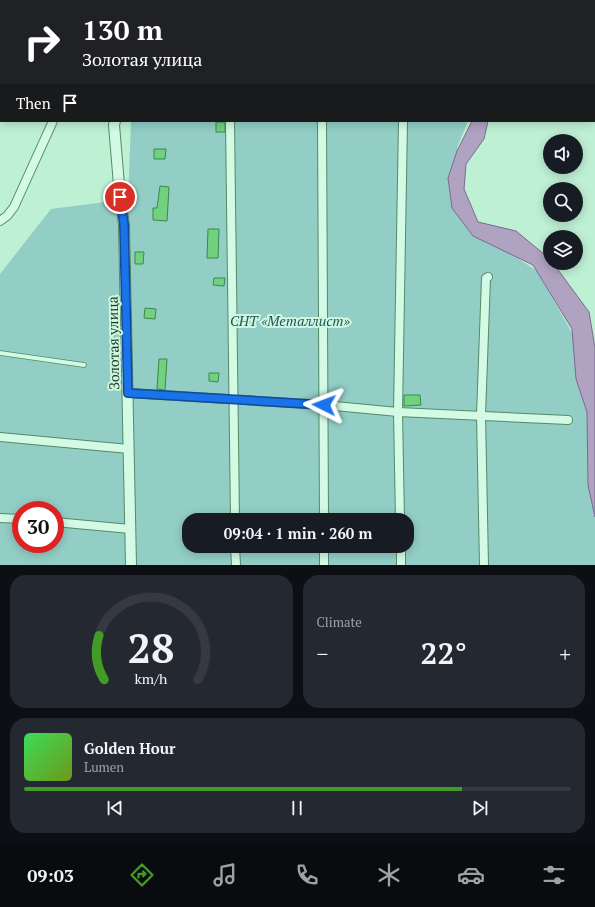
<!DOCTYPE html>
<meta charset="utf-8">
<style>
:root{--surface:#171b24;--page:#242831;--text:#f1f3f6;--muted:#9ea1a6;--line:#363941;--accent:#439a24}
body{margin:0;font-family:"PT Serif",serif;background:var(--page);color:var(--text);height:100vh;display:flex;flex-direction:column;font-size:15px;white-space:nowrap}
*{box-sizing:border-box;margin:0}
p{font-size:13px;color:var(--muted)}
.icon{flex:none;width:22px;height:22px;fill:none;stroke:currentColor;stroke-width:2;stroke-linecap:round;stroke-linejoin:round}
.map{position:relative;height:565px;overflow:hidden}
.side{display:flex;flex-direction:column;gap:10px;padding:10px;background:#0d0f14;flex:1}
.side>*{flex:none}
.hud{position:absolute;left:0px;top:0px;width:595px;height:122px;box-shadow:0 2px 10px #0003;background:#202124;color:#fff;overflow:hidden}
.tools{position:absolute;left:543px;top:134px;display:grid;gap:8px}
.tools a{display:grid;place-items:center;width:40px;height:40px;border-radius:50%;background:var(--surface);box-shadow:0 2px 10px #0003;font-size:20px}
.speed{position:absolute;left:12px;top:501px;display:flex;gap:8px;font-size:20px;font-weight:700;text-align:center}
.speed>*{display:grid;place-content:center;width:52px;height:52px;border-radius:50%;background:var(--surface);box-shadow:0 2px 10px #0003;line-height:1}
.speed .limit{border:6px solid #d22;background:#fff;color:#111}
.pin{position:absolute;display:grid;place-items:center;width:34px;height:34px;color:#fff;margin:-17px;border:2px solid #fff;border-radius:50%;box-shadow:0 1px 4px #0007}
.me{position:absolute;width:44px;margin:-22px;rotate:273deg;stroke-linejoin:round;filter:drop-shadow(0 0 3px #0008)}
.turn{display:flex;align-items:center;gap:14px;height:84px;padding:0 16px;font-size:18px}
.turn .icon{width:52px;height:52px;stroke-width:2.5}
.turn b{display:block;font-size:28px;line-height:34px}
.then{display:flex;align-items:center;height:38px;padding:0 16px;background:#0003;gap:8px;font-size:15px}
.big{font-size:30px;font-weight:600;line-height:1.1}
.side .tile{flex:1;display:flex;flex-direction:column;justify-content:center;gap:6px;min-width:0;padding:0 14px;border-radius:16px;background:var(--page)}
.side .dial{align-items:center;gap:0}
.dial svg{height:104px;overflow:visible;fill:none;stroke:var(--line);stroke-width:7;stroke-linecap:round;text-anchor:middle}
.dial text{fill:var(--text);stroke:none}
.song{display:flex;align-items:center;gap:12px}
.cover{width:48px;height:48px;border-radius:6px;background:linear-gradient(135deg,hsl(130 70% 55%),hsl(80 70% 35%))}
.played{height:4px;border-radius:2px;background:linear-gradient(90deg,var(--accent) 80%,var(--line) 80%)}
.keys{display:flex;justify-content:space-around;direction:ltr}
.heat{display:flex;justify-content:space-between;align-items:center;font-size:22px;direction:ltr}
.side .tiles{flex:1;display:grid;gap:10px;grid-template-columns:1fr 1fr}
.tile:last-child{grid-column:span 2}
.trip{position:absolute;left:182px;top:513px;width:232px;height:40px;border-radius:16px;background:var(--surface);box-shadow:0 2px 10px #0003;font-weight:600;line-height:40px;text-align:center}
.tabs{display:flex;height:64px;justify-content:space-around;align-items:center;background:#090b0e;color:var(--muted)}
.tabs .icon{width:28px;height:28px}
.tabs .current{color:var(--accent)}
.tabs b{font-size:18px;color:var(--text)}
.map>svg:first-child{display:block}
</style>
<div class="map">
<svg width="595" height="565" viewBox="0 0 595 565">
<rect width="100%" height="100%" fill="#bef0d4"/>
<g fill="#92cec6" fill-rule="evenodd">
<path d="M0,0H143L1,1L0,52Z"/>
<path d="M231,0H437L439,1H231Z"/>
<path d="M131,121H468L458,145L452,193L492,241L537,271L572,333L595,432V565H0V274L51,209L128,199ZM21,510H55V544H21ZM189,520H407V546H189Z"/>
</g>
<path fill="#b0a2c1" stroke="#7c698f" d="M472,121H488L484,139L466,164L464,189L478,222L516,231L550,259V263H553L589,312L595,348V517L588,485L587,412L576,379L572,329L533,265L473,236L452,208L448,178L457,151Z"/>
<g fill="#72d081" stroke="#3b8946">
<rect x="216" y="122" width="9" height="10"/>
<path d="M154,149H166L165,159H154Z"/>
<path d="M160,186L169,187L167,221L153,220V208H157Z"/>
<path d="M208,229H219L218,258H207Z"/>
<path d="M135,252H144L143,264H135Z"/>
<path d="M214,278H225L224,286L213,285Z"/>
<path d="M145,308L156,309L155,319L144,318Z"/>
<path d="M159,359H167L165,390L157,389Z"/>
<path d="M209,373H219L218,382L209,381Z"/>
<path d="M404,395H420L421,405L404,406Z"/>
</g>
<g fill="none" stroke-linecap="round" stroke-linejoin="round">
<defs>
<path id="service" d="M0,353L84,365"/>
<g id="minor">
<path d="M77,0V1"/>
<path d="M321,0V1"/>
<path d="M401,0L403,1"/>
<path d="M228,1L229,0"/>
<path d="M0,56H1"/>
<path d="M230,121L235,520"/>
<path d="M322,121L324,520"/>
<path d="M0,221L7,216L14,207L53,121"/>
<path d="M128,393L324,405L398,412L568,420"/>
<path d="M0,437L129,449"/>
<path d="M0,518L21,519"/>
<path d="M400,520L398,412L403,121"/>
<path d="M55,522L130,529"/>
<path d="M235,546L236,565"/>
<path d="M401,546V565"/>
<path d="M324,565V546"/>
<path d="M484,565L481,415L486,278L488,277"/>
</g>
<g id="tertiary">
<path d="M106,0V1"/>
<path d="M115,121L114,125L120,197L124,225L131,565"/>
</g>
</defs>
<use href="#service" stroke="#568964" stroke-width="5.5"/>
<use href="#minor" stroke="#568964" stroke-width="10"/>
<use href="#tertiary" stroke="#568964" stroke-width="12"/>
<use href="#service" stroke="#d2fae4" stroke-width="4"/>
<use href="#minor" stroke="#d2fae4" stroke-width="8"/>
<use href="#tertiary" stroke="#d2fae4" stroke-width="10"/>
</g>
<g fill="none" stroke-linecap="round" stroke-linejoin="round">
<defs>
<path id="route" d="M120,197L124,224L128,393L324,405"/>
</defs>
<use href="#route" stroke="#114b97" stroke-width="10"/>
<use href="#route" stroke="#1a73e8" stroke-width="7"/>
</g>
<g text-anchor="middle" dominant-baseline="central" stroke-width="4" stroke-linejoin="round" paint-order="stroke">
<g font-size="14" font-style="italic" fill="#215555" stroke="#cef7e1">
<text x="290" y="320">СНТ «Металлист»</text>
</g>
<g font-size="14" fill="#1c3722" stroke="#cef7e1">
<text transform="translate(113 343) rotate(-91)">Золотая улица</text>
</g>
</g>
</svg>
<div class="tools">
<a><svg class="icon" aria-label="sound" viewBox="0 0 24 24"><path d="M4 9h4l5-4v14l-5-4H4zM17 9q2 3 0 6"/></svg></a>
<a><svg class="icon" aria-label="search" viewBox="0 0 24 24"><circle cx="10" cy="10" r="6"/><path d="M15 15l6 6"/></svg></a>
<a><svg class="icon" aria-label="layers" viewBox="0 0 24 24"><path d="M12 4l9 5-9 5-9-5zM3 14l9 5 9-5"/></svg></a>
</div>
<div class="speed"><div class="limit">30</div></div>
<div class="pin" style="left:120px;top:197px;background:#d93025"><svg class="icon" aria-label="arrive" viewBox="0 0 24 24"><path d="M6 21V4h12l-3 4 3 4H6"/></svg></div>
<svg class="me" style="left:324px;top:405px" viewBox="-20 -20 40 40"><path d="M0-17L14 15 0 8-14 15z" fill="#1a73e8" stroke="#fff" stroke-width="4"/></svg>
<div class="trip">09:04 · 1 min · 260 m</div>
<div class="hud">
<div class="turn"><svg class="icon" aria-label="right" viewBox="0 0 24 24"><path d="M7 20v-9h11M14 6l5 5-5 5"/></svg><div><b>130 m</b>Золотая улица</div></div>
<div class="then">Then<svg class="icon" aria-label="arrive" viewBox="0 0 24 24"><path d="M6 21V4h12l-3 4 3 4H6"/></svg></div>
</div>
</div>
<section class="side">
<div class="tiles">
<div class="tile dial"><svg viewBox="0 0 100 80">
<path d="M14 69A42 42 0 1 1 86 69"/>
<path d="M14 69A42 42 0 0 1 10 35" stroke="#439a24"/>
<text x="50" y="56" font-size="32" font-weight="700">28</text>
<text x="50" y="72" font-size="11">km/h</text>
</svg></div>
<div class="tile"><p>Climate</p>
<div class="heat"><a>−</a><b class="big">22°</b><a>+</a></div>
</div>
<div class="tile">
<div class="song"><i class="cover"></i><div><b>Golden Hour</b><p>Lumen</p></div></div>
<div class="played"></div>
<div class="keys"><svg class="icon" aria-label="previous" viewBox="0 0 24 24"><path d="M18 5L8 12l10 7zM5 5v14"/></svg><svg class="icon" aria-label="pause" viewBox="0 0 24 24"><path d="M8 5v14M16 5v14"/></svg><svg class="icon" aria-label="next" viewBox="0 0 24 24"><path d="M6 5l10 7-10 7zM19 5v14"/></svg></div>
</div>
</div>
</section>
<nav class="tabs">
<b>09:03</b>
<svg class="icon current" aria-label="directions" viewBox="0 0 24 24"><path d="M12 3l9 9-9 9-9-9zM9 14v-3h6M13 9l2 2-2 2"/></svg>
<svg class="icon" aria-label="music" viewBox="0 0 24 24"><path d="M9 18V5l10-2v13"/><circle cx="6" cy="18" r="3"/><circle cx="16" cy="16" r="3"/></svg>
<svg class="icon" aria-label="phone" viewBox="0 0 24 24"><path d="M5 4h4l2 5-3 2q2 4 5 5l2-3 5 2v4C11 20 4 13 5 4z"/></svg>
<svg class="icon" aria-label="climate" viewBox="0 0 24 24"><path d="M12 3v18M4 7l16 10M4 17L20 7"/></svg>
<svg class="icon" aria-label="car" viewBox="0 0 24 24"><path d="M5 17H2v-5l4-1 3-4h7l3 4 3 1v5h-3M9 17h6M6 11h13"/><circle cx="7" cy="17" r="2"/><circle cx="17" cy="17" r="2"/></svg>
<svg class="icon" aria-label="filters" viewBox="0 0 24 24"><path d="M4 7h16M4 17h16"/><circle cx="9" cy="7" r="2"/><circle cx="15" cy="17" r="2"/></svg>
</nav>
